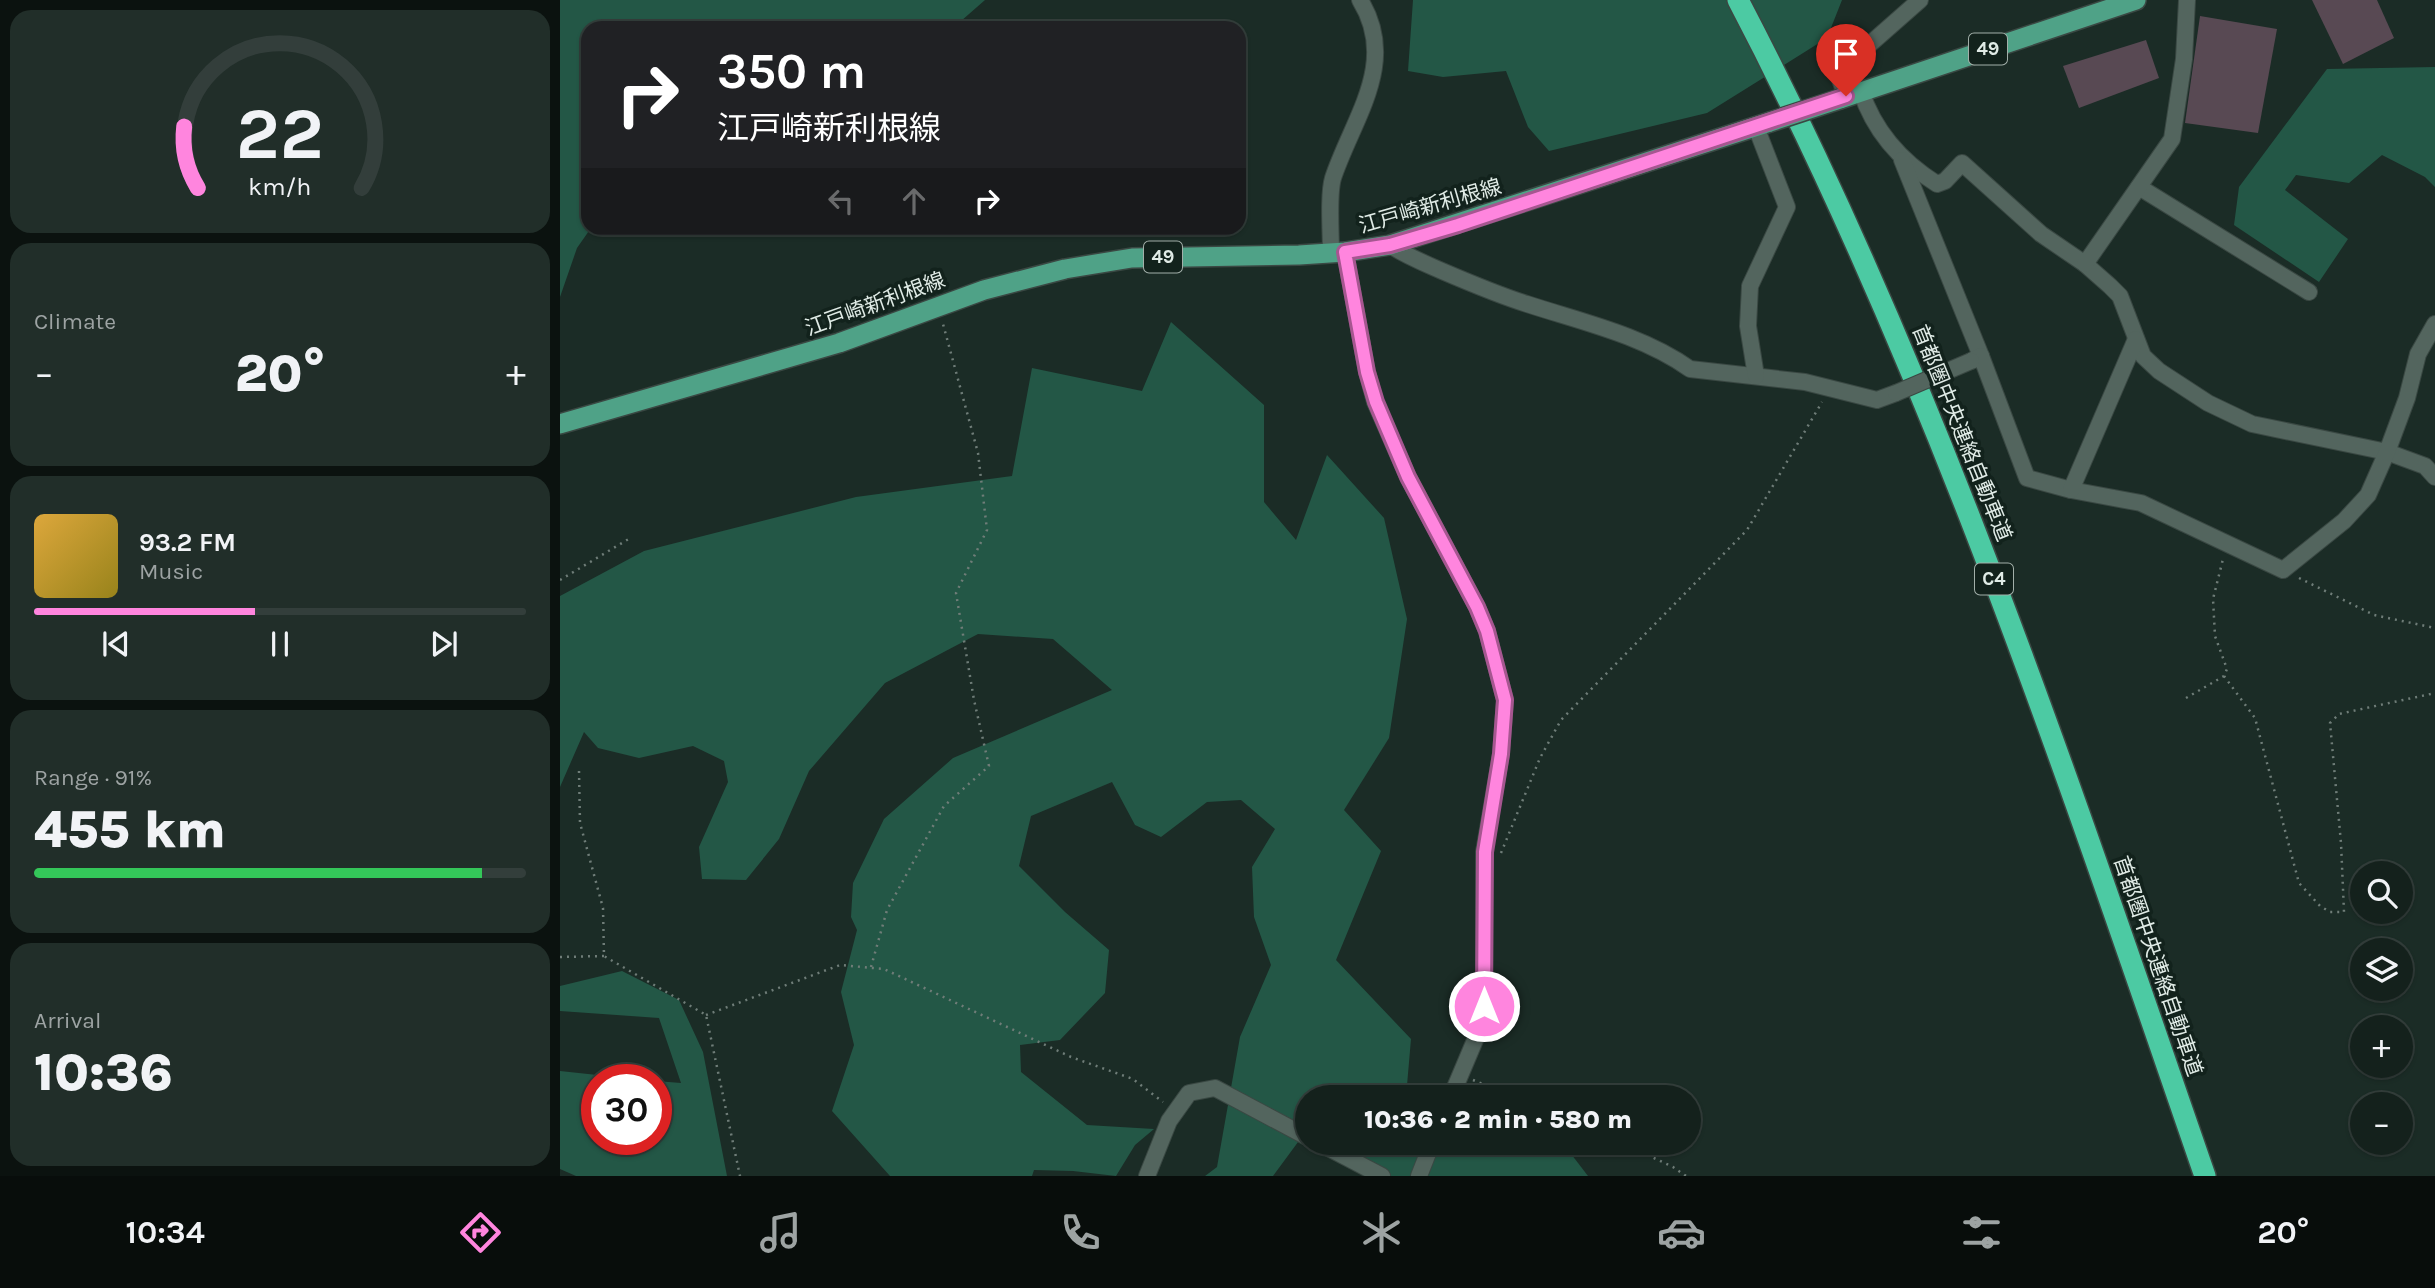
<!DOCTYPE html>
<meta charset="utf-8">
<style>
:root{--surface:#14211c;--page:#212e29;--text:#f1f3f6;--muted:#9da3a3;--line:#333e3b;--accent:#ff85de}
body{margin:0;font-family:Karla,"Noto Sans JP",sans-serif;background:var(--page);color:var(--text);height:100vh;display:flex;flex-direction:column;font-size:26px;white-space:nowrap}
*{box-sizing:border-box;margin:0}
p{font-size:23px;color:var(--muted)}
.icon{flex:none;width:38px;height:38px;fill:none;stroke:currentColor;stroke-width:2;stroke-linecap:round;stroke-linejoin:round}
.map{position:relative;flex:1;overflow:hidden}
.sheet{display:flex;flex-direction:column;gap:10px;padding:10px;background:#0b120f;width:560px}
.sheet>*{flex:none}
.banner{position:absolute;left:21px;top:21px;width:665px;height:214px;border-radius:21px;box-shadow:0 2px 5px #0004,0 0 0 2px var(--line);background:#202124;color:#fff;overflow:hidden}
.tools{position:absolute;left:1790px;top:861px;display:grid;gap:14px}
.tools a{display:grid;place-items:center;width:63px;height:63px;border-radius:50%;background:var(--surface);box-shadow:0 2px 5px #0004,0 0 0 2px var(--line);font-size:35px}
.speed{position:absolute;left:21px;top:1064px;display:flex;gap:14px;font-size:35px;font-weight:700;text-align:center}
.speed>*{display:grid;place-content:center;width:91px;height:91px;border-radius:50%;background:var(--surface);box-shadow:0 2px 5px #0004,0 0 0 2px var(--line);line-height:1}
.speed .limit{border:10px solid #d22;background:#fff;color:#111}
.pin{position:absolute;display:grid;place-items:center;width:60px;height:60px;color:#fff;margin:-72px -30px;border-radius:50% 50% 50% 0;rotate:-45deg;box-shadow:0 0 7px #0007}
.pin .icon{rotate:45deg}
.me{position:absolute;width:77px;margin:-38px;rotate:0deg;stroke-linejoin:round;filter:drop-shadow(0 0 5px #0008)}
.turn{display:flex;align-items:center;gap:24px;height:147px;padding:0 21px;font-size:32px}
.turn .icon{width:91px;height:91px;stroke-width:2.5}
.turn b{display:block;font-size:49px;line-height:60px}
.lanes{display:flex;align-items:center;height:66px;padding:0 21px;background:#0003;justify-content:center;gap:35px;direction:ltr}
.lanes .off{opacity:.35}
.big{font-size:52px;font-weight:800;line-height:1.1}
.sheet .widget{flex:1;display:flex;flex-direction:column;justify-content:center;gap:10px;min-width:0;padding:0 24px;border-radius:21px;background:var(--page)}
.sheet .dial{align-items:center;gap:0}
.dial svg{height:182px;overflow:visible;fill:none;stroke:var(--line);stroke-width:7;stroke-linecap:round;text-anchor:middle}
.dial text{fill:var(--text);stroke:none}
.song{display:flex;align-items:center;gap:21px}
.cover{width:84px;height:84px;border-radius:10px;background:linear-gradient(135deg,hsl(40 70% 55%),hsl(50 70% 35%))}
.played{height:7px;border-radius:4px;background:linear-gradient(90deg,var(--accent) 45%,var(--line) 45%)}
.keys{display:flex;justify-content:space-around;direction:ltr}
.heat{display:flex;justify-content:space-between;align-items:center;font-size:38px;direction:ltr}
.charge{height:10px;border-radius:5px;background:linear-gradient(90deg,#34c759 91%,var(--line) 0)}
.trip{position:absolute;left:735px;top:1085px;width:406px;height:70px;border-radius:35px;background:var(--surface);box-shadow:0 2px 5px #0004,0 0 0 2px var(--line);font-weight:800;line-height:70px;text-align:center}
.menu{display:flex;height:112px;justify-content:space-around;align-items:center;background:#080d0b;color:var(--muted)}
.menu .icon{width:49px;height:49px}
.menu .active{color:var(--accent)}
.menu b{font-size:32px;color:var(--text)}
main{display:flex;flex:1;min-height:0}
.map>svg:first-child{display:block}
</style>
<main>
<section class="sheet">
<div class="widget dial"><svg viewBox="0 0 100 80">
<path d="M14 69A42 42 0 1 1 86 69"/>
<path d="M14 69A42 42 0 0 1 8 42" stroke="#ff85de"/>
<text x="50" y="56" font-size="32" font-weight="700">22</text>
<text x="50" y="72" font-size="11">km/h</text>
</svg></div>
<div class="widget"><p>Climate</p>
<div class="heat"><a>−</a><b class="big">20°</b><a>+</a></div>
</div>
<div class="widget">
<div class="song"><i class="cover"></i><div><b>93.2 FM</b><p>Music</p></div></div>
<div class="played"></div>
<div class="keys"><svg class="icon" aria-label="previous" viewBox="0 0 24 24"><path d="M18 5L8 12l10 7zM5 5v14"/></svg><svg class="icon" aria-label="pause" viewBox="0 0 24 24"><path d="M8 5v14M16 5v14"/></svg><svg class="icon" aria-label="next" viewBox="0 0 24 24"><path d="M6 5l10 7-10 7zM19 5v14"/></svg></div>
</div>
<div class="widget"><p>Range · 91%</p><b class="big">455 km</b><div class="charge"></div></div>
<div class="widget"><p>Arrival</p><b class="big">10:36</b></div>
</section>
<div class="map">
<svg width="1875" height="1176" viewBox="0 0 1875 1176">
<rect width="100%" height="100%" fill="#1b2c26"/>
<g fill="#235746">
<path d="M0,0H425L393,28H28V228H31L17,248L0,297Z"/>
<path d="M853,0H1282L1267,38L1147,113L989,151L968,127L946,71L883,77L848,71Z"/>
<path d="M1875,67V187L1865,177L1822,155L1789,183L1736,175L1725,190L1788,239L1759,282L1674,225L1679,187L1767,69Z"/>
<path d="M611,322L704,405V502L736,540L767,455L824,518L847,619L829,738L784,810L821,851L776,960L851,1039L846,1097H747V1141L741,1138L713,1176H645L657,1167L680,1037L711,965L694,917L692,867L715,829L681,800L647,802L601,837L575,825L552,782L471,816L459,866L505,912L549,950L545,993L500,1040L460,1045L461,1072L527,1125L594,1129L575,1145L556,1176L513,1171L474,1170L472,1176H330L272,1111L294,1045L281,992L297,930L291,917L293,883L324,819L393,758L552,690L493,639L418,634L325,683L249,771L219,839L186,880L142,879L139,847L168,782L164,761L133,746L79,758L38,748L24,732L0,787V596L84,551L296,497L452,476L472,368L582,391Z"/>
<path d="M62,971L119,1000L143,1052L167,1176H16L0,1169V1071L84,1080H37V1139H96V1081L121,1083L99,1018L0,1011V986Z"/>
<path d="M751,1143H1000L1005,1146L1028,1176H813Z"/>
</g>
<g fill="#584953">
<path d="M1752,0H1817L1834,38L1783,64Z"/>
<path d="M1640,16L1717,29L1698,133L1625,123Z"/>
<path d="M1586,40L1599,78L1519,108L1503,66Z"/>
</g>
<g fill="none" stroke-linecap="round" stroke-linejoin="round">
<defs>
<g id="minor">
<path d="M1301,91C1314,131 1342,162 1377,184L1385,181L1402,163L1481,234L1525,264L1550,286L1560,296L1583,356L1599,371L1648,403L1692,424L1827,452L1865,466L1875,477"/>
<path d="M1286,96L1279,77L1293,59L1360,0"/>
<path d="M1342,160L1421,356"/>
<path d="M1579,187L1749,292"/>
<path d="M830,245C846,256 864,263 882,271C910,283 938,295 967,304C1022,322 1082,335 1130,369L1245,382L1317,400L1336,393"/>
<path d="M785,252L807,372L815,402L848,477L917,607L927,631L945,700L941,754L924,852V1006L918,1033L891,1097"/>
<path d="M771,253C771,234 768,195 773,178C793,118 839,63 800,0"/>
<path d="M1525,264L1612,139L1624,59L1627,0"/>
<path d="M1411,361L1421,356L1467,478L1511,490L1581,503L1723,570L1784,521L1808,495L1827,452L1847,398L1858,354L1875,324"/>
<path d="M1196,376L1188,326L1190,286L1227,207L1196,127"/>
<path d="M1511,490L1576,339"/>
<path d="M759,1143L822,1176"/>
<path d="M587,1176L609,1121L629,1093L655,1088L747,1137"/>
<path d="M859,1176L872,1143"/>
</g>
<g id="major">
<path d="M1280,99L1576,0"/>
<path d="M0,424L279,343L424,290L505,269L572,258L739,255L785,252L830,245L1210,122"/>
</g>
<path id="highway" d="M1178,0C1375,376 1507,777 1645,1176"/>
</defs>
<use href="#minor" stroke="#3a4843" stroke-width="18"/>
<use href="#major" stroke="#3a4843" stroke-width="22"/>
<use href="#highway" stroke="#3a4843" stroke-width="24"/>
<g stroke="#6f7d78" stroke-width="2.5" stroke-dasharray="2 5" stroke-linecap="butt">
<path d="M1739,578L1814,615L1875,628"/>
<path d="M0,580L72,537"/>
<path d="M1664,676L1695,718L1739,883L1760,906L1770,912H1784L1781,843L1770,723L1779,714L1875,693"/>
<path d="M1626,698L1664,676L1667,669L1655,636L1653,599L1663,559"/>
<path d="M19,771L20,823L43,908L44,956L146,1015L180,1176"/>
<path d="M941,853L980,758L1001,720L1187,530L1262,402"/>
<path d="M0,957L44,956"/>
<path d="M311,967L327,910L384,806L429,766L414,700L396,593L427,530L418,453L383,324"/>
<path d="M146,1015L280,965L324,969L511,1057L573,1079L603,1102"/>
<path d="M913,1080L954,1097"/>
<path d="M1062,1143L1113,1167L1126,1176"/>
</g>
<use href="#minor" stroke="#53655e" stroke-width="16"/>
<use href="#major" stroke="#4fa287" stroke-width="19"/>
<use href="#highway" stroke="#4ccaa3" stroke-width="21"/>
<defs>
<path id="minor-bridge" d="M1336,393L1411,361"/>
<path id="major-bridge" d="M1210,122L1280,99"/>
</defs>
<use href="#minor-bridge" stroke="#3a4843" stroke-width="18" stroke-linecap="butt"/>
<use href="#major-bridge" stroke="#3a4843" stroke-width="22" stroke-linecap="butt"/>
<use href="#minor-bridge" stroke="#53655e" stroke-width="16"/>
<use href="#major-bridge" stroke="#4fa287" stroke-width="19"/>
</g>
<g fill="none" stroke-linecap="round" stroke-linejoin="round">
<defs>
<path id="route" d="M924,1006L925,852L941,754L945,700L927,631L917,607L848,477L816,402L807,372L785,252L830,245L898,225L1286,96"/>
</defs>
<use href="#route" stroke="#a65690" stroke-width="18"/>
<use href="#route" stroke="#ff85de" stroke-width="12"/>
</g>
<g text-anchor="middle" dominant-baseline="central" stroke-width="7" stroke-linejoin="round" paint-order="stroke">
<g fill="#12221c" stroke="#a2afa9" stroke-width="2">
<rect x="1409" y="33.5" width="38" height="31" rx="5"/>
<rect x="584" y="241.5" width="38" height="31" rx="5"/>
<rect x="1415" y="563.5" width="38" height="31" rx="5"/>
</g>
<g font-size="19" font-weight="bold" fill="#e0ebe6">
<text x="1428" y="49">49</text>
<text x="603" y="257">49</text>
<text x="1434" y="579">C4</text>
</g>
<g font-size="21" fill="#e0ebe6" stroke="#12221c">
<text transform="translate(870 206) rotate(-16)">江戸崎新利根線</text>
<text transform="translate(315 304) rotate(-20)">江戸崎新利根線</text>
<text transform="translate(1402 433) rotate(68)">首都圏中央連絡自動車道</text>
<text transform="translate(1598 966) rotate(71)">首都圏中央連絡自動車道</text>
</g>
</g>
</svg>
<div class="tools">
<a><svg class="icon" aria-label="search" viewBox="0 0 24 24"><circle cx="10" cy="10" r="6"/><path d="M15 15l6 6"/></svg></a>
<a><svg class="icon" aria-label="layers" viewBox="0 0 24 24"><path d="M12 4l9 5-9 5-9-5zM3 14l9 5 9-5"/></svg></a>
<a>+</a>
<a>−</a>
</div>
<div class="speed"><div class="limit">30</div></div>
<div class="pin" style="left:1286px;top:96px;background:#d93025"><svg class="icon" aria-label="arrive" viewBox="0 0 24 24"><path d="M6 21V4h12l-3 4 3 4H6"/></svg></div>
<svg class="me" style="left:924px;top:1006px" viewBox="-20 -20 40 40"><circle r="17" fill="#ff85de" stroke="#fff" stroke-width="3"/><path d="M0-11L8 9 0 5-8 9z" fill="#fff"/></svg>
<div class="trip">10:36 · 2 min · 580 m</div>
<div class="banner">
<div class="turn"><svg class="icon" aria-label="right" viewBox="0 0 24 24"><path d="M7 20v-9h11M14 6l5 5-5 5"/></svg><div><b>350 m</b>江戸崎新利根線</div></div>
<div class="lanes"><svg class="icon off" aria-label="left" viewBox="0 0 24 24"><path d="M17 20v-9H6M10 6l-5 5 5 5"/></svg><svg class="icon off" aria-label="ahead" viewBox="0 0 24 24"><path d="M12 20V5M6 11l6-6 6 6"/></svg><svg class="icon" aria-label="right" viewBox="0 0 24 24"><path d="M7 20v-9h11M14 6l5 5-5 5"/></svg></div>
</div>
</div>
</main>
<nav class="menu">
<b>10:34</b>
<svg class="icon active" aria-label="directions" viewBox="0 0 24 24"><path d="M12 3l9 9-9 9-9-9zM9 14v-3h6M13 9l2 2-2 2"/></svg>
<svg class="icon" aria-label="music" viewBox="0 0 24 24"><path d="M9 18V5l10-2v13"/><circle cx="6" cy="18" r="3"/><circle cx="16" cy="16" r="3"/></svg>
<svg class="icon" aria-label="phone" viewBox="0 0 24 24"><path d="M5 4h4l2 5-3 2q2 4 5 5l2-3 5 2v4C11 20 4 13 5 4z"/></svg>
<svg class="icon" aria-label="climate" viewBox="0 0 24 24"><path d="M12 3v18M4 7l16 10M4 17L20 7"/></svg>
<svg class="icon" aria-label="car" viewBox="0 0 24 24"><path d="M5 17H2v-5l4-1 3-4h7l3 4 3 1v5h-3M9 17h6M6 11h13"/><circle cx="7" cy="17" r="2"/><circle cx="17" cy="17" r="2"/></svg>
<svg class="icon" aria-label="filters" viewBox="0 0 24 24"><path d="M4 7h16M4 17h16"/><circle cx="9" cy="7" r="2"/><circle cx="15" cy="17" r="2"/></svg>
<b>20°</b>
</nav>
